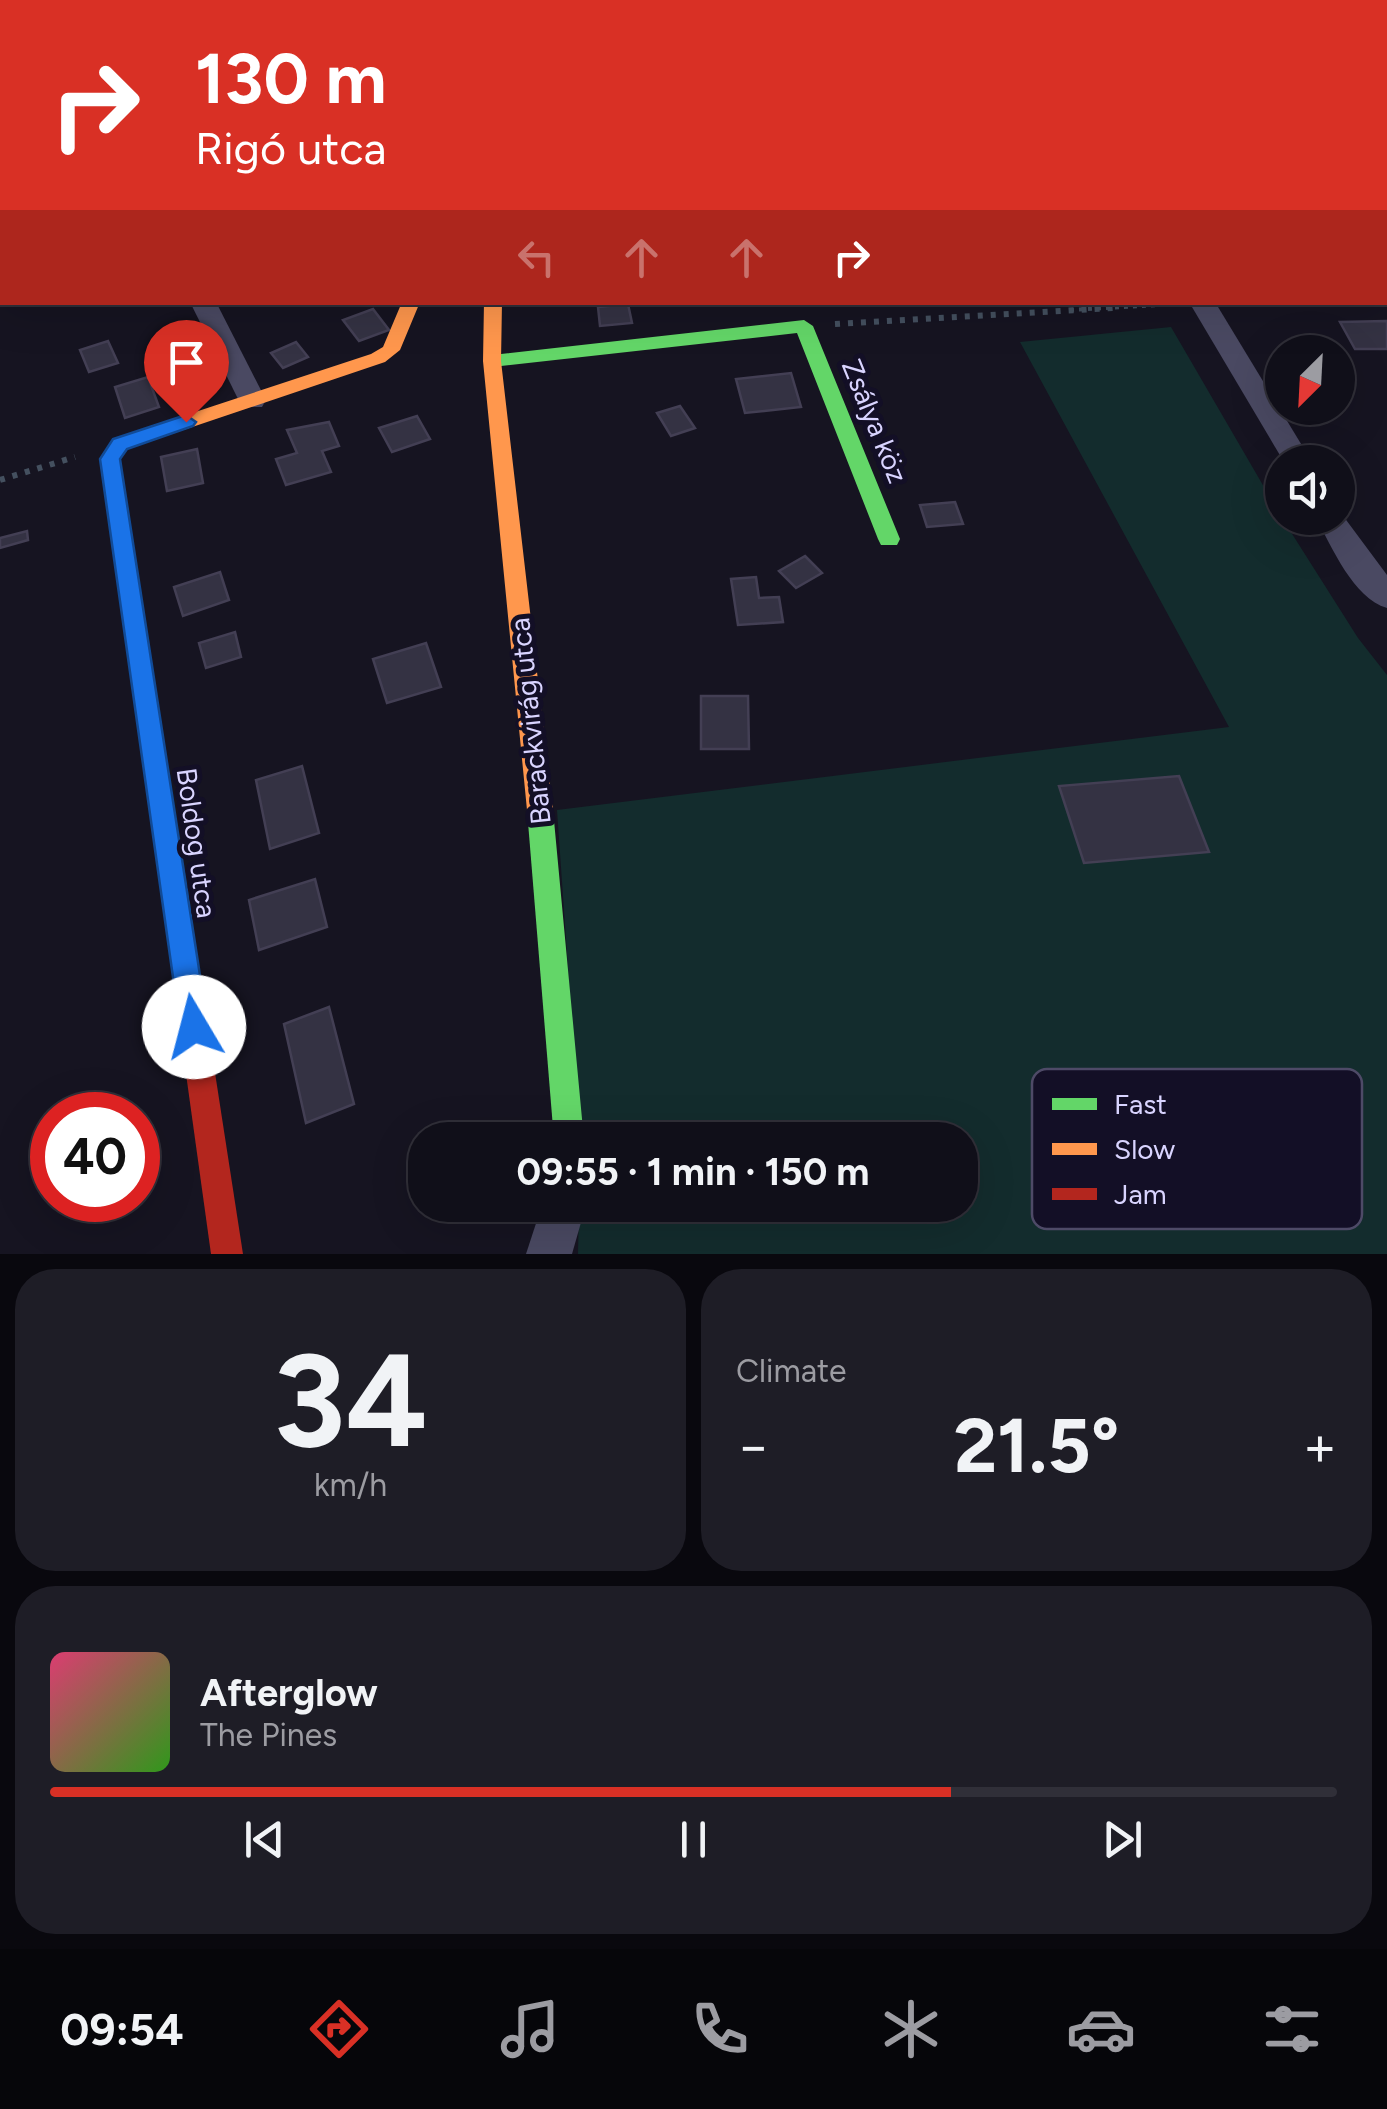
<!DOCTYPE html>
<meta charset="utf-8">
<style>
:root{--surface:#100f19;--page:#1e1d26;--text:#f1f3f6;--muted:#9c9ca2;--line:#302f38;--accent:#d93025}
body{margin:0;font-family:Figtree,sans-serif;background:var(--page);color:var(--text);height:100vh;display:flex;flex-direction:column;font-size:38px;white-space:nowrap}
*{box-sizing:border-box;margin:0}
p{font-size:32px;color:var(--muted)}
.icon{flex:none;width:55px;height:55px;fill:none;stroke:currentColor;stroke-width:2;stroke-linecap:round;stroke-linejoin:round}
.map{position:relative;height:1254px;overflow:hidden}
.side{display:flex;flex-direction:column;gap:15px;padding:15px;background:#09080e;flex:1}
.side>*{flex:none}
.banner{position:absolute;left:0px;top:0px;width:1388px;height:305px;box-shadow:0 10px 40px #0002,0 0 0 2px var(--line);background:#d93025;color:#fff;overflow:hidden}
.needle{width:65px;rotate:204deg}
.tools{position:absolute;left:1265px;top:335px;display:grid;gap:20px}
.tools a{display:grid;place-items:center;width:90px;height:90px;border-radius:50%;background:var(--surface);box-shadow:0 10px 40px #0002,0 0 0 2px var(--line);font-size:50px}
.speed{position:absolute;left:30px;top:1092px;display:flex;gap:20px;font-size:50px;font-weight:700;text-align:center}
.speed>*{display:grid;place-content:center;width:130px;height:130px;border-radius:50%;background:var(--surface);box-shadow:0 10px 40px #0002,0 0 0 2px var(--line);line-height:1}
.speed .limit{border:15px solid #d22;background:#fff;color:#111}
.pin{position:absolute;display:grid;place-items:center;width:85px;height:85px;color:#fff;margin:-102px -42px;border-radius:50% 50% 50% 0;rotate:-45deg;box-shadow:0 0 10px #0007}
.pin .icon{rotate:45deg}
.me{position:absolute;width:110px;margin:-55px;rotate:352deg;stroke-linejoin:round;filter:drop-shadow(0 0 8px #0008)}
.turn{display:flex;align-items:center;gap:35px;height:210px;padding:0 30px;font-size:45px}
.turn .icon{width:130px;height:130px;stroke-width:2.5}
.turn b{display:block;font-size:70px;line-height:85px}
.lanes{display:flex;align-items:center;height:95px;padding:0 30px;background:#0003;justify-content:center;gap:50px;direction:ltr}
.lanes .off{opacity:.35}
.big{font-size:75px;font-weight:700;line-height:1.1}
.side .widget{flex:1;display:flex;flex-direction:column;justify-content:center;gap:15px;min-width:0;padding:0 35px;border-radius:40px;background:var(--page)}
.side .dial{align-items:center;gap:0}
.dial b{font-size:130px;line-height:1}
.song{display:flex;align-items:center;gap:30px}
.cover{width:120px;height:120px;border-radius:15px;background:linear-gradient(135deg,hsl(340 70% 55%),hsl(110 70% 35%))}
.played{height:10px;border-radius:5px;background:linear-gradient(90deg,var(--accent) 70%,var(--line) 70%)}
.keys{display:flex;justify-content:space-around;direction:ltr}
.heat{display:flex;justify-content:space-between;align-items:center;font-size:55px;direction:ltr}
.side .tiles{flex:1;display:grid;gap:15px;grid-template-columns:1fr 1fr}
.widget:last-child{grid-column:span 2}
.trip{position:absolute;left:408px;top:1122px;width:570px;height:100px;border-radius:40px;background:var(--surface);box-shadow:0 10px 40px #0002,0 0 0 2px var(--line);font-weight:700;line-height:100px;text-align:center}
.tabs{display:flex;height:160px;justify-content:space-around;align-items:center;background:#06060a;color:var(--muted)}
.tabs .icon{width:70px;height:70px}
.tabs .on{color:var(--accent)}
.tabs b{font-size:45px;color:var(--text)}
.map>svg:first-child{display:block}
</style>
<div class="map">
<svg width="1387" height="1254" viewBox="0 0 1387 1254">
<rect width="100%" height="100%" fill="#161421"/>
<path fill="#132c2d" d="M1171,327L1282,518L1358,638L1387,675V1254H578L579,1205H960V1140H580L557,810L1229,727L1020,342Z"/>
<g fill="#343243" stroke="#433f54" stroke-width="2.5">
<path d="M628,304L632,323L600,326L598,307Z"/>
<path d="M373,309L389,330L359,341L343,320Z"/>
<path d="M1387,321V349H1355L1340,322Z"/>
<path d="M108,341L118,363L89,372L80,350Z"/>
<path d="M296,342L308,357L283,368L271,353Z"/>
<path d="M791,373L801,407L745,413L736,379Z"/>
<path d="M148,377L159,407L125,418L115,387Z"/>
<path d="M680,406L695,428L671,436L657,413Z"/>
<path d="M417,416L430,439L392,452L379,428Z"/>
<path d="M329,422L339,446L322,451L331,472L286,485L276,459L297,453L287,430Z"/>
<path d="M197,449L203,483L167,491L161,457Z"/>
<path d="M955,502L963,524L927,527L920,505Z"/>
<path d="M27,531L28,540L0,548V538Z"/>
<path d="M805,556L822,573L796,588L779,571Z"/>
<path d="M220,572L229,600L183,616L174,587Z"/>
<path d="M756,577L759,598L779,597L783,622L738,625L731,579Z"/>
<path d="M235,632L241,657L206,668L199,643Z"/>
<path d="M426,643L441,687L387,703L373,659Z"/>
<path d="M701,696H748L749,749H701Z"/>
<path d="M302,766L319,833L270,849L256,780Z"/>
<path d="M1179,776L1209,852L1084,863L1059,786Z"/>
<path d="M315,879L327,927L259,950L249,900Z"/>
<path d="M329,1007L354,1104L306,1123L284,1024Z"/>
</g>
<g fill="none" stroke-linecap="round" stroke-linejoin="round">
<path stroke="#44505f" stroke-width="4" stroke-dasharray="4 5" stroke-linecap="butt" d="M1070,310L1177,304"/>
<g stroke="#44505f" stroke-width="6" stroke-dasharray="5 8" stroke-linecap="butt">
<path d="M835,324L1113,308"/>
<path d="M0,480L75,457"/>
</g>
<g fill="#4a4962" fill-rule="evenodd">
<path d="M32,0H52L53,2H33Z"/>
<path d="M450,0H471L472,2H452Z"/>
<path d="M1000,0H1021L1022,2H1002Z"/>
<path d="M190,302H216L266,400L262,407H242Z"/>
<path d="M1189,302H1215L1312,462H1284Z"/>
<path d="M1338,509L1387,575V608C1353,598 1332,547 1316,518H1338Z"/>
<path d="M542,1205H586L572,1254H526Z"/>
</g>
<g fill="#63d668" fill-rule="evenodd">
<path d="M804,320L813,326L900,539L897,545H881L878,539L797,333L492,367L483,361L492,355Z"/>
<path d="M540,799L549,802L553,810L584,1140H554L527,810L531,802Z"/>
</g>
<g fill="#ff974d" fill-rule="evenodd">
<path d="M402,302H420L400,350L385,362L127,449L120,459L125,490L122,495H108L100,459L113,439L371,354L383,347Z"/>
<path d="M484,302H502L501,361L553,810L549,818L540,821L531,818L527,810L483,361Z"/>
</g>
<path fill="#b3261e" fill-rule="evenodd" d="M115,483L125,490L243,1254H211L105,490Z"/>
</g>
<path fill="#1a73e8" stroke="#114b97" stroke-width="2.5" d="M186,415L196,422L193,426L127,449L120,459L208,1027L204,1037L194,1041L184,1037L180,1027L100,459L113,439Z"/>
<g text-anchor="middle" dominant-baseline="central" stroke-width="10" stroke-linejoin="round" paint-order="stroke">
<g font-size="28" fill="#d9d4ff" stroke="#130f26">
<text transform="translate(875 421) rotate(68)">Zsálya köz</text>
<text transform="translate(530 721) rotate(-96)">Barackvirág utca</text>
<text transform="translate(197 843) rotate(82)">Boldog utca</text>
</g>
</g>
<rect x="1032" y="1069" width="330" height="160" rx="15" fill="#130f26" stroke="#4e4a67" stroke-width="2.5"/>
<rect x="1052" y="1098" width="45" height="12" fill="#63d668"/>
<rect x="1052" y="1143" width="45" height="12" fill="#ff974d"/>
<rect x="1052" y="1188" width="45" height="12" fill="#b3261e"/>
<g font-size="28" fill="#d9d4ff">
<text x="1114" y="1114">Fast</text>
<text x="1114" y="1159">Slow</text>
<text x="1114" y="1204">Jam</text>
</g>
</svg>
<div class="tools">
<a><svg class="needle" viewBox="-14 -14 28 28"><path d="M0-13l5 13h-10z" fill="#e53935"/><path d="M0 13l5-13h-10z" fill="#9c9ca2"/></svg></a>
<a><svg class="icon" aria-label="sound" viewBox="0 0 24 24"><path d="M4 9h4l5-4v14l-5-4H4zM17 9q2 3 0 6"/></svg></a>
</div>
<div class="speed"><div class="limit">40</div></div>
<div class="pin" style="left:186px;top:422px;background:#d93025"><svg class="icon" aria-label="arrive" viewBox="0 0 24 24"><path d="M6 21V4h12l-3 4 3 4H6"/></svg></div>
<svg class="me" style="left:194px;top:1027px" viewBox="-20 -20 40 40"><circle r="19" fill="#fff"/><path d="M0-13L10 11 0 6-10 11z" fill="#1a73e8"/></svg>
<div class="trip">09:55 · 1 min · 150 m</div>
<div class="banner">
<div class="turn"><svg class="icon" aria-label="right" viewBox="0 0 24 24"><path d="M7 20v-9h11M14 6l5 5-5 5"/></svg><div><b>130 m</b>Rigó utca</div></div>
<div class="lanes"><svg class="icon off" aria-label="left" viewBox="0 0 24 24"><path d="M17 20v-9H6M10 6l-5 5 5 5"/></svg><svg class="icon off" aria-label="ahead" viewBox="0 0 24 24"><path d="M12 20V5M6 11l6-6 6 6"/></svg><svg class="icon off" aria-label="ahead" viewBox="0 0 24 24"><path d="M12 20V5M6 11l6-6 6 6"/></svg><svg class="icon" aria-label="right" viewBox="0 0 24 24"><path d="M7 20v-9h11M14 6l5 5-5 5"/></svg></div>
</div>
</div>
<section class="side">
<div class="tiles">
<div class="widget dial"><b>34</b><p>km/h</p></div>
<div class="widget"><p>Climate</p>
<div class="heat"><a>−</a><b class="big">21.5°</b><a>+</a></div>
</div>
<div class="widget">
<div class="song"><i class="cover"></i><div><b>Afterglow</b><p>The Pines</p></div></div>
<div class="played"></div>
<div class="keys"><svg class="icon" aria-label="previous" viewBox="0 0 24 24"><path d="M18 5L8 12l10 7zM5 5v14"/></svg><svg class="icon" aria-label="pause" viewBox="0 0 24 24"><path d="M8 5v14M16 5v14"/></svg><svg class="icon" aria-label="next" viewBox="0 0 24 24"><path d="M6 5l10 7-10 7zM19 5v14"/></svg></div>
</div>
</div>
</section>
<nav class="tabs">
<b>09:54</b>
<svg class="icon on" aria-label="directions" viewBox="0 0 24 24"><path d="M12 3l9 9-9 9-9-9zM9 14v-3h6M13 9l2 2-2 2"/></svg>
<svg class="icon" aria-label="music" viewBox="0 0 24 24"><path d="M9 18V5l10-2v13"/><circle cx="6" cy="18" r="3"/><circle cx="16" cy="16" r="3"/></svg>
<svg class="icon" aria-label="phone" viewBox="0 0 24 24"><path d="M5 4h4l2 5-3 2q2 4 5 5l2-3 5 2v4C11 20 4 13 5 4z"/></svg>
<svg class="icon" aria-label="climate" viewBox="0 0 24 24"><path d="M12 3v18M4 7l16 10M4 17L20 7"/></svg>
<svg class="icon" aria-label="car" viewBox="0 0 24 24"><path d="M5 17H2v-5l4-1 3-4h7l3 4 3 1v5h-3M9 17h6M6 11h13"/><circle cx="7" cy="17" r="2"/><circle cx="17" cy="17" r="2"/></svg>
<svg class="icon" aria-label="filters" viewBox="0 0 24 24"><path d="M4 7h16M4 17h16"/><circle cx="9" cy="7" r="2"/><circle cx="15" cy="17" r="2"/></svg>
</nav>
